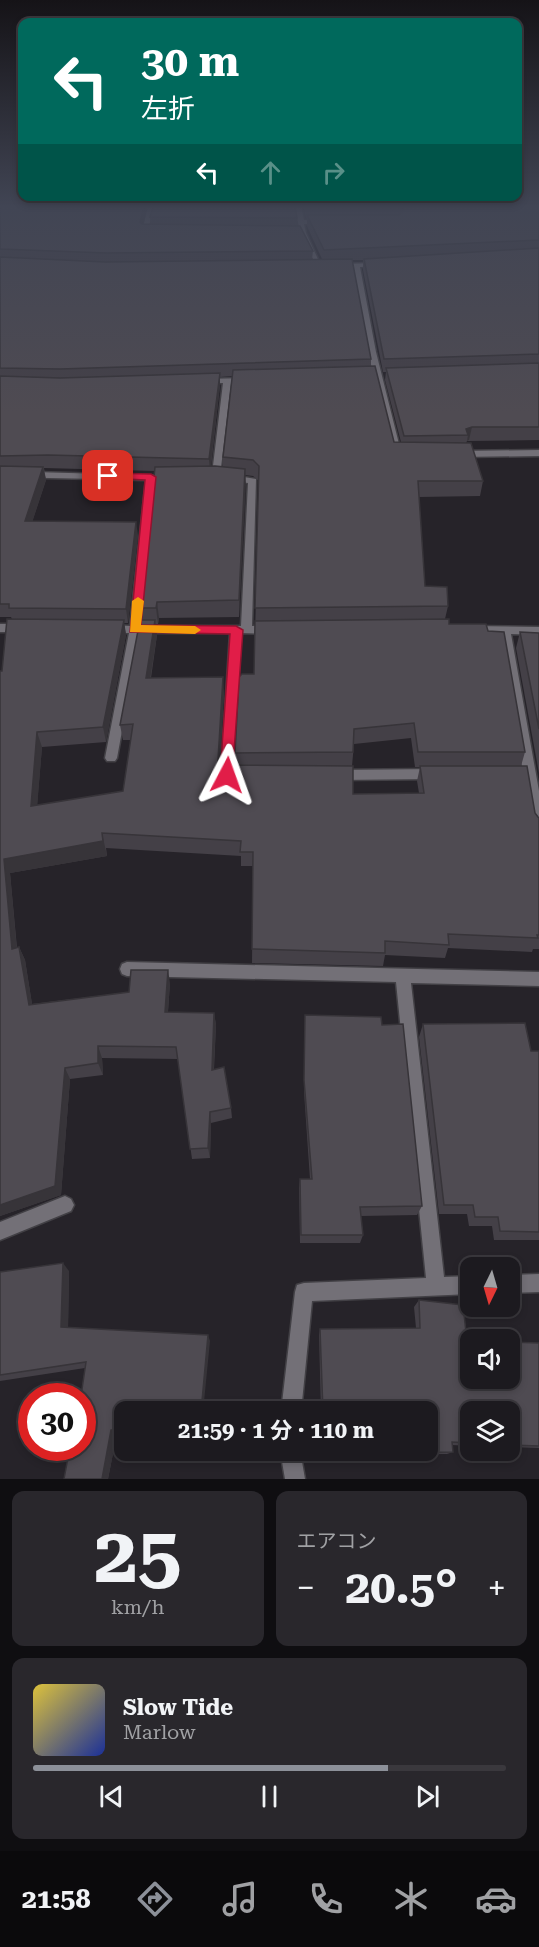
<!DOCTYPE html>
<html lang="ja">
<meta charset="utf-8">
<style>
:root{--surface:#1c1a1f;--page:#29272c;--text:#f1f3f6;--muted:#a0a1a4;--line:#3a383d;--accent:#8c9099}
body{margin:0;font-family:"Roboto Serif","Noto Sans JP",serif;background:var(--page);color:var(--text);height:100vh;display:flex;flex-direction:column;font-size:22px;white-space:nowrap}
*{box-sizing:border-box;margin:0}
p{font-size:20px;color:var(--muted)}
.icon{flex:none;width:33px;height:33px;fill:none;stroke:currentColor;stroke-width:2;stroke-linecap:round;stroke-linejoin:round}
.map{position:relative;height:1479px;overflow:hidden}
.panel{display:flex;flex-direction:column;gap:12px;padding:12px;background:#0f0e11;flex:1}
.panel>*{flex:none}
.guide{position:absolute;left:18px;top:18px;width:504px;height:183px;border-radius:12px;box-shadow:0 3px 9px #0003,0 0 0 2px var(--line);background:#00695c;color:#fff;overflow:hidden}
.needle{width:39px;rotate:185deg}
.controls{position:absolute;left:460px;top:1257px;display:grid;gap:12px}
.controls a{display:grid;place-items:center;width:60px;height:60px;border-radius:12px;background:var(--surface);box-shadow:0 3px 9px #0003,0 0 0 2px var(--line);font-size:30px}
.speed{position:absolute;left:18px;top:1383px;display:flex;gap:12px;font-size:30px;font-weight:700;text-align:center}
.speed>*{display:grid;place-content:center;width:78px;height:78px;border-radius:50%;background:var(--surface);box-shadow:0 3px 9px #0003,0 0 0 2px var(--line);line-height:1}
.speed .limit{border:9px solid #d22;background:#fff;color:#111}
.pin{position:absolute;display:grid;place-items:center;width:51px;height:51px;color:#fff;margin:-26px;border-radius:12px;box-shadow:0 3px 9px #0006}
.me{position:absolute;width:66px;margin:-33px;rotate:4deg;stroke-linejoin:round;filter:drop-shadow(0 0 4px #0008)}
.turn{display:flex;align-items:center;gap:21px;height:126px;padding:0 24px;font-size:27px}
.turn .icon{width:78px;height:78px;stroke-width:2.5}
.turn b{display:block;font-size:42px;line-height:51px}
.lanes{display:flex;align-items:center;height:57px;padding:0 24px;background:#0003;justify-content:center;gap:30px;direction:ltr}
.lanes .off{opacity:.35}
.big{font-size:45px;font-weight:700;line-height:1.1}
.panel .tile{flex:1;display:flex;flex-direction:column;justify-content:center;gap:9px;min-width:0;padding:0 21px;border-radius:12px;background:var(--page)}
.panel .dial{align-items:center;gap:0}
.dial b{font-size:78px;line-height:1}
.song{display:flex;align-items:center;gap:18px}
.cover{width:72px;height:72px;border-radius:9px;background:linear-gradient(135deg,hsl(50 70% 55%),hsl(230 70% 35%))}
.played{height:6px;border-radius:3px;background:linear-gradient(90deg,var(--accent) 75%,var(--line) 75%)}
.keys{display:flex;justify-content:space-around;direction:ltr}
.heat{display:flex;justify-content:space-between;align-items:center;font-size:33px;direction:ltr}
.panel .tiles{flex:1;display:grid;gap:12px;grid-template-columns:1fr 1fr}
.tile:last-child{grid-column:span 2}
.trip{position:absolute;left:114px;top:1401px;width:324px;height:60px;border-radius:12px;background:var(--surface);box-shadow:0 3px 9px #0003,0 0 0 2px var(--line);font-weight:700;line-height:60px;text-align:center}
.menu{display:flex;height:96px;justify-content:space-around;align-items:center;background:#0b0a0c;color:var(--muted)}
.menu .icon{width:42px;height:42px}
.menu .on{color:var(--accent)}
.menu b{font-size:27px;color:var(--text)}
.map>svg:first-child{display:block}
</style>
<div class="map">
<svg width="539" height="1479" viewBox="0 0 539 1479">
<rect width="100%" height="100%" fill="#262329"/>
<g fill="none" stroke-linecap="round" stroke-linejoin="round">
<defs>
<g id="street">
<path d="M148,206H154L148,230L155,231L153,234L142,232Z"/>
<path d="M295,206H301L304,220H321L324,222L321,224H304L306,233L322,268L317,267L300,233Z"/>
<path d="M379,263L382,265L381,266L360,267L376,352L401,452L404,454L400,457L393,454L368,352L353,268H337L334,266L337,264Z"/>
<path d="M247,378L251,380L250,382L231,383L220,476L216,479H208V475L212,474L223,383H204L200,381L204,379Z"/>
<path d="M539,450V456L459,457L455,454L459,451Z"/>
<path d="M0,471L173,476V480H155L141,626H241L248,483L232,481L228,478L232,475L256,479L252,626H271L276,630L271,634L241,633L233,771L238,775L236,778H223L221,775L230,633H140L117,758L115,761H107L105,758L129,633H111L106,629L111,625L130,626L146,480L0,477Z"/>
<path d="M0,624H22L27,628L22,632H0Z"/>
<path d="M471,626L539,627V635L511,634L539,791V832L534,831L532,827L500,634L467,633L466,630L467,627Z"/>
<path d="M433,769L437,771L439,774L437,777L433,779L337,780L333,778L331,775L333,772L337,770Z"/>
<path d="M127,962L539,972V986L411,983L444,1277L471,1276V1294L312,1301L301,1412H281L295,1292L297,1285L304,1283L426,1278L396,982L127,976L122,974L120,969L122,964Z"/>
<path d="M65,1196L71,1199L74,1205L71,1211L0,1240V1222Z"/>
<path d="M539,1274V1292L510,1293V1275Z"/>
<path d="M280,1450H300L305,1479H285Z"/>
</g>
</defs>
<use href="#street" stroke="#424045" stroke-width="3"/>
<use href="#street" fill="#737077" fill-rule="evenodd"/>
</g>
<g fill="#444047" fill-rule="evenodd">
<path d="M0,206L143,224H151L150,217L297,218V226L313,251L312,259H322L307,226V218H306L303,206H539V441V440L467,441L466,443L483,481L480,496L419,497L425,586L448,606L445,619L525,752L521,766L535,813L538,817L539,818V949H533L532,952L448,948L445,958L385,955L383,966L252,963L253,866H241V856L106,848L107,856L10,873L17,948L19,947L25,960L32,1004L129,992L170,983L168,1012L214,1013L216,1025L214,1069L231,1108L232,1118L211,1123L210,1158L192,1159L178,1059L102,1058L103,1075L70,1079L61,1195L0,1216L2,671L12,619L11,617H0ZM352,260H363V270L383,372H386L385,380L401,442H394L371,367V359ZM232,376L223,457V467L211,466L220,385V377ZM44,468L155,471L141,608L143,620L120,725L123,740H131L123,791L37,805L42,747L106,742L126,635L124,623H128L138,535L32,522L46,480ZM245,475L253,476L259,481L254,674L235,753V765H222L220,762L224,692L151,678L157,635L155,624H158L159,618L239,617ZM411,738L415,767H420L417,781L419,793L353,794L352,766L354,744Z"/>
<path d="M520,632L539,633V773L516,648Z"/>
<path d="M305,1015L382,1025L422,1206L417,1215L361,1216L363,1235L360,1243H300L299,1188L300,1179H310L304,1092Z"/>
<path d="M423,1024L531,1051H539V1240H494L492,1226H469L467,1214H439L419,1037Z"/>
<path d="M69,1271L68,1327L210,1341L124,1412V1433H117L108,1479H64L72,1452L85,1368L0,1381V1272Z"/>
<path d="M419,1300L467,1341L539,1343V1448L510,1447V1412H471V1446L452,1445L453,1452L447,1454L360,1455L359,1450H428V1412H321L319,1335L320,1329L416,1328L414,1307Z"/>
</g>
<g fill="#373439">
<path d="M144,206H148L141,233L140,222Z"/>
<path d="M220,373V385L210,472L209,459Z"/>
<path d="M472,427L469,440L467,441L468,435L466,429Z"/>
<path d="M43,467L46,480L28,535L25,521Z"/>
<path d="M245,469L246,485L239,617V600Z"/>
<path d="M136,522L138,535L128,623L126,609Z"/>
<path d="M157,602L159,618L158,624L156,608Z"/>
<path d="M124,620L126,635L106,742L103,727Z"/>
<path d="M155,620L157,635L148,693L146,678Z"/>
<path d="M223,677L224,692L219,775L218,760Z"/>
<path d="M37,732L42,747L36,821L31,806Z"/>
<path d="M102,833L107,856L10,873L18,962L12,949L4,859Z"/>
<path d="M19,947L25,960L34,1017L29,1005Z"/>
<path d="M168,970L170,983L167,1024L165,1012Z"/>
<path d="M214,1013L216,1025L213,1081L212,1070Z"/>
<path d="M98,1046L102,1058L103,1075L98,1063Z"/>
<path d="M65,1068L70,1079L61,1195L0,1216V1205Z"/>
<path d="M210,1112L211,1123L210,1158L208,1148Z"/>
<path d="M63,1263L69,1271L68,1332L61,1327Z"/>
<path d="M208,1335L210,1341L203,1412H201Z"/>
<path d="M111,1430L117,1433L108,1479H102Z"/>
</g>
<g fill="#4f4b52" stroke="#373439" stroke-width="1.5">
<path d="M0,206H144L140,222L142,224L300,226L313,251L106,253L0,249Z"/>
<path d="M153,206H295L297,218L150,217Z"/>
<path d="M306,206H539V240L324,250L307,215H399L404,210L399,207H306Z"/>
<path d="M539,248V354L384,359L364,259Z"/>
<path d="M0,257L105,262L352,259L371,359L60,369L0,368Z"/>
<path d="M539,363V427H472L466,429L468,435L404,436L386,368Z"/>
<path d="M375,366L394,442L471,443L483,481H418L425,586L447,587L448,606L255,608L259,466L253,460L223,457L233,370Z"/>
<path d="M220,373L209,459L48,455L0,456V376L60,378Z"/>
<path d="M0,466L43,467L25,521L136,522L126,609L9,608V604H0Z"/>
<path d="M215,466L245,469L239,600L157,602L156,608H141L155,467Z"/>
<path d="M7,619L124,620L103,727L37,732L31,806L123,791L133,724L120,725L140,620H155L146,678L223,677L218,760L222,765L353,766V794L424,793L420,766H527L535,813L538,817L539,818V935H537L538,938L448,934L449,945L385,941V953L252,949L253,852H240L241,841L102,833L103,841L4,859L12,949L19,947L29,1005L129,992L131,970H168L165,1012L214,1013L212,1070L224,1067L231,1108L210,1112L208,1148L190,1149L176,1047L98,1046V1063L65,1068L55,1186L0,1205V671H2Z"/>
<path d="M449,619V624H486L488,631L504,632L525,752H418L414,723L354,729L353,752L235,753L239,677L242,674H254L255,621Z"/>
<path d="M520,632L539,633V729Z"/>
<path d="M305,1015L381,1017L382,1025L403,1024L422,1206L360,1207L363,1235H301L300,1179H312L304,1080Z"/>
<path d="M525,1023L531,1051H539V1232L500,1231L498,1217H475L473,1205H444L423,1024Z"/>
<path d="M63,1263L61,1327L208,1335L201,1412H124V1430H111L102,1479H64L69,1452H72L73,1448H82V1396H81L86,1362L0,1375V1272Z"/>
<path d="M419,1300L463,1305L467,1341H471V1378H510V1342L539,1343V1446L510,1445V1412H471V1443L452,1442L453,1452L363,1453V1450H428V1412H323L320,1329L420,1328Z"/>
</g>
<linearGradient id="sky" x2="0" y2="1"><stop stop-color="#151317"/><stop offset="0.5" stop-color="#414554"/><stop offset="1" stop-color="#414554" stop-opacity="0"/></linearGradient>
<rect width="539" height="413" fill="url(#sky)"/>
<path fill="#e11d48" stroke="#92132f" stroke-width="1.5" d="M108,473L151,474L156,477L141,625L236,626L243,630L232,779H222L220,775L230,634L130,632L145,480L104,478V474Z"/>
<path fill="#f59e0b" d="M138,597L144,601L141,625L195,626L201,630L195,634L130,632L132,601Z"/>
</svg>
<div class="controls">
<a><svg class="needle" viewBox="-14 -14 28 28"><path d="M0-13l5 13h-10z" fill="#e53935"/><path d="M0 13l5-13h-10z" fill="#a0a1a4"/></svg></a>
<a><svg class="icon" aria-label="sound" viewBox="0 0 24 24"><path d="M4 9h4l5-4v14l-5-4H4zM17 9q2 3 0 6"/></svg></a>
<a><svg class="icon" aria-label="layers" viewBox="0 0 24 24"><path d="M12 4l9 5-9 5-9-5zM3 14l9 5 9-5"/></svg></a>
</div>
<div class="speed"><div class="limit">30</div></div>
<div class="pin" style="left:108px;top:476px;background:#d93025"><svg class="icon" aria-label="arrive" viewBox="0 0 24 24"><path d="M6 21V4h12l-3 4 3 4H6"/></svg></div>
<svg class="me" style="left:227px;top:775px" viewBox="-20 -20 40 40"><path d="M0-17L14 15 0 8-14 15z" fill="#e11d48" stroke="#fff" stroke-width="4"/></svg>
<div class="trip">21:59 · 1 分 · 110 m</div>
<div class="guide">
<div class="turn"><svg class="icon" aria-label="left" viewBox="0 0 24 24"><path d="M17 20v-9H6M10 6l-5 5 5 5"/></svg><div><b>30 m</b>左折</div></div>
<div class="lanes"><svg class="icon" aria-label="left" viewBox="0 0 24 24"><path d="M17 20v-9H6M10 6l-5 5 5 5"/></svg><svg class="icon off" aria-label="ahead" viewBox="0 0 24 24"><path d="M12 20V5M6 11l6-6 6 6"/></svg><svg class="icon off" aria-label="right" viewBox="0 0 24 24"><path d="M7 20v-9h11M14 6l5 5-5 5"/></svg></div>
</div>
</div>
<section class="panel">
<div class="tiles">
<div class="tile dial"><b>25</b><p>km/h</p></div>
<div class="tile"><p>エアコン</p>
<div class="heat"><a>−</a><b class="big">20.5°</b><a>+</a></div>
</div>
<div class="tile">
<div class="song"><i class="cover"></i><div><b>Slow Tide</b><p>Marlow</p></div></div>
<div class="played"></div>
<div class="keys"><svg class="icon" aria-label="previous" viewBox="0 0 24 24"><path d="M18 5L8 12l10 7zM5 5v14"/></svg><svg class="icon" aria-label="pause" viewBox="0 0 24 24"><path d="M8 5v14M16 5v14"/></svg><svg class="icon" aria-label="next" viewBox="0 0 24 24"><path d="M6 5l10 7-10 7zM19 5v14"/></svg></div>
</div>
</div>
</section>
<nav class="menu">
<b>21:58</b>
<svg class="icon on" aria-label="directions" viewBox="0 0 24 24"><path d="M12 3l9 9-9 9-9-9zM9 14v-3h6M13 9l2 2-2 2"/></svg>
<svg class="icon" aria-label="music" viewBox="0 0 24 24"><path d="M9 18V5l10-2v13"/><circle cx="6" cy="18" r="3"/><circle cx="16" cy="16" r="3"/></svg>
<svg class="icon" aria-label="phone" viewBox="0 0 24 24"><path d="M5 4h4l2 5-3 2q2 4 5 5l2-3 5 2v4C11 20 4 13 5 4z"/></svg>
<svg class="icon" aria-label="climate" viewBox="0 0 24 24"><path d="M12 3v18M4 7l16 10M4 17L20 7"/></svg>
<svg class="icon" aria-label="car" viewBox="0 0 24 24"><path d="M5 17H2v-5l4-1 3-4h7l3 4 3 1v5h-3M9 17h6M6 11h13"/><circle cx="7" cy="17" r="2"/><circle cx="17" cy="17" r="2"/></svg>
</nav>
